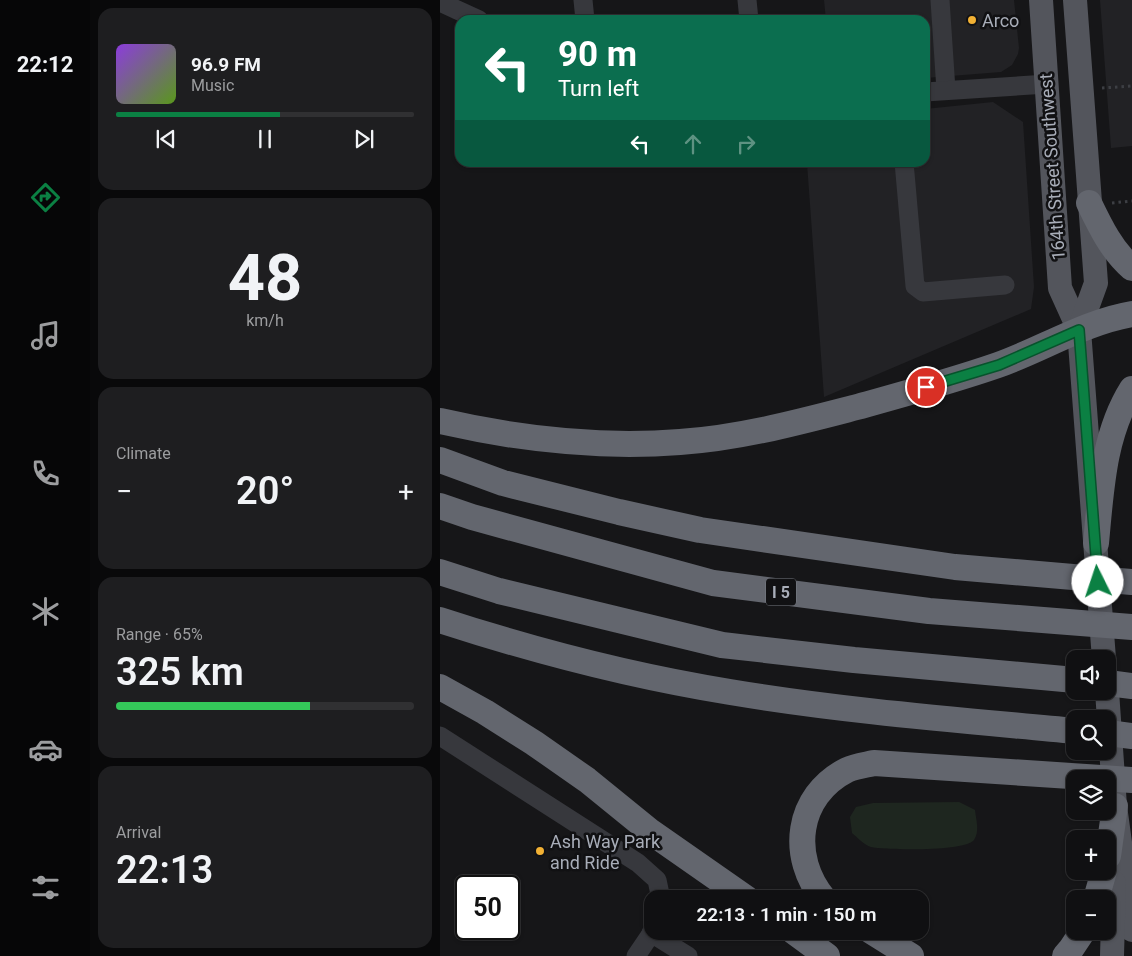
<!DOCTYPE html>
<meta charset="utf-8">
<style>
:root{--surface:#101012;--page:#1e1e20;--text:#f1f3f6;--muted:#9c9d9f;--line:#303032;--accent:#0b8043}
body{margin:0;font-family:Roboto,sans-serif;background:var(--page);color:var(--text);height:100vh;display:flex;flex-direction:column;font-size:19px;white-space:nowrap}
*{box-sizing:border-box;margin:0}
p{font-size:16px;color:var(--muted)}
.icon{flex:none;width:28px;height:28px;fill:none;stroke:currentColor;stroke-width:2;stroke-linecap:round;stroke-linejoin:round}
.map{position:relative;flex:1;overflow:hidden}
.sheet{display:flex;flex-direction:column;gap:8px;padding:8px;background:#09090a;width:350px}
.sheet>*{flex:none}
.hud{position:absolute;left:15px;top:15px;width:475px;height:152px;border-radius:15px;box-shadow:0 1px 4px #0004,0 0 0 1px var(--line);background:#0b6e4f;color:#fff;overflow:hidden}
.fabs{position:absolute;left:626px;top:650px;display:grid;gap:10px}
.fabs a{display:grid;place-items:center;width:50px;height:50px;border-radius:10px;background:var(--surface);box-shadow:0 1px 4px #0004,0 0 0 1px var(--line);font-size:25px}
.speed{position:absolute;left:15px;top:875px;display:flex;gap:10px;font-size:25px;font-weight:700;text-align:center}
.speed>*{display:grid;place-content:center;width:65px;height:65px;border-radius:50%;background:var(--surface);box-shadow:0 1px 4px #0004,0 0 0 1px var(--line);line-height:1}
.speed .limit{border:2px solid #111;border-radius:8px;background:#fff;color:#111}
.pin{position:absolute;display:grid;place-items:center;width:42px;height:42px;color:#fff;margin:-21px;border:2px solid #fff;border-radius:50%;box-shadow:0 1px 5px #0007}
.me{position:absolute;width:55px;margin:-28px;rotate:356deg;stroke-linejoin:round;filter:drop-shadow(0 0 4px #0008)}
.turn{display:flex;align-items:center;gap:18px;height:105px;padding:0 20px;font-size:22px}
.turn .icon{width:65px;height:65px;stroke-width:2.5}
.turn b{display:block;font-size:35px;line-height:42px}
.lanes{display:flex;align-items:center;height:48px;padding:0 20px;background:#0003;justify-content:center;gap:25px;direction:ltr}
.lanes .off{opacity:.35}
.big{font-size:38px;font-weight:600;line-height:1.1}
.sheet .tile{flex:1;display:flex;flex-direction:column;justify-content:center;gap:8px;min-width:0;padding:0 18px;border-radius:15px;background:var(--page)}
.sheet .dial{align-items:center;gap:0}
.dial b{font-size:65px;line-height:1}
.song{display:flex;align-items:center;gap:15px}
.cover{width:60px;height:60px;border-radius:8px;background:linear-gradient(135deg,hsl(270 70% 55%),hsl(90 70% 35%))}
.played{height:5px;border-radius:2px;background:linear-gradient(90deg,var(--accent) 55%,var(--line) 55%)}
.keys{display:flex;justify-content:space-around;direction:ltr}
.heat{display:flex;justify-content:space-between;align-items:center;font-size:28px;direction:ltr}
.charge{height:8px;border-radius:4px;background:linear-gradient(90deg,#34c759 65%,var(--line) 0)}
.trip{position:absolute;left:204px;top:890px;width:285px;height:50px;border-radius:15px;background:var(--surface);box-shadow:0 1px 4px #0004,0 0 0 1px var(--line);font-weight:600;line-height:50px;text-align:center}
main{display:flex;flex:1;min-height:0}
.tab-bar{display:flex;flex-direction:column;width:90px;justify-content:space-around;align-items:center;background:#060607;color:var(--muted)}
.tab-bar .icon{width:35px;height:35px}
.tab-bar .selected{color:var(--accent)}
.tab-bar b{font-size:22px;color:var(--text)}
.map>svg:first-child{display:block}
</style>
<main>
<nav class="tab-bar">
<b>22:12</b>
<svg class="icon selected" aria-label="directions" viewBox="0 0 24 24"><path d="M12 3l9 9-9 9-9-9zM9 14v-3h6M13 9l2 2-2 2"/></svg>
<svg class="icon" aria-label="music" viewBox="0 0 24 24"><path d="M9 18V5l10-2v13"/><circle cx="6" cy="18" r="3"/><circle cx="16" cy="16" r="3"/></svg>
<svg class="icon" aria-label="phone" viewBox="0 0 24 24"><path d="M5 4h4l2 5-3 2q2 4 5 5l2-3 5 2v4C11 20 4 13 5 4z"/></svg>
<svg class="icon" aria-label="climate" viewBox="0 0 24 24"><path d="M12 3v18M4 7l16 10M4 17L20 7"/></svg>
<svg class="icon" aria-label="car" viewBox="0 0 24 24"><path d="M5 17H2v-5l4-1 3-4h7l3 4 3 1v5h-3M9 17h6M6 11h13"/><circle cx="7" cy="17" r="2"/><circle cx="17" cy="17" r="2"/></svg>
<svg class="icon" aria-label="filters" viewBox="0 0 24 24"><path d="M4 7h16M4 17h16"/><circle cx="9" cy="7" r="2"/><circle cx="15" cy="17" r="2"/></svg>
</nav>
<section class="sheet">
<div class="tile">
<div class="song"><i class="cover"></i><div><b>96.9 FM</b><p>Music</p></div></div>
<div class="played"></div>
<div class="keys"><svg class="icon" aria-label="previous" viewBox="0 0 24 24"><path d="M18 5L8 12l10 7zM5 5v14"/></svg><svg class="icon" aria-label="pause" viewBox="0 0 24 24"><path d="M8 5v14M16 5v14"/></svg><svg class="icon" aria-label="next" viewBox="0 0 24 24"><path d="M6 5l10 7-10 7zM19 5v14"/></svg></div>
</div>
<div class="tile dial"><b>48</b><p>km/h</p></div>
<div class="tile"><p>Climate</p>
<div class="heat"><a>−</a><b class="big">20°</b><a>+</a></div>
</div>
<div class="tile"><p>Range · 65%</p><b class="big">325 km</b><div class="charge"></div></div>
<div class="tile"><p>Arrival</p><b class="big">22:13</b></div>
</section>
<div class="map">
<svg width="692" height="956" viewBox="0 0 692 956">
<rect width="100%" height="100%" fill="#161618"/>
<g fill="#222225">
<path d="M384,0H574L579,48L578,54L572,65L561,72L485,78V20H386Z"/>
<path d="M660,0H692V146L671,148Z"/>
<path d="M553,102L583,122L594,287L591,309L384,397L367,163L485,162V109Z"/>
</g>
<path fill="#1e261f" d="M519,802L535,810C536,820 540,831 534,840C524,852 447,850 431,847C424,845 417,837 412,833L410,817L416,807L433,803Z"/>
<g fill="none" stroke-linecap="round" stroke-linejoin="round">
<g stroke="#3d3f44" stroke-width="3" stroke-dasharray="2.5 4" stroke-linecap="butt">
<path d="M662,88L692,86"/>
<path d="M672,203L692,201"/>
</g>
<g stroke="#37383d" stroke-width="19">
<path d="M143,0L145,20"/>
<path d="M307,0L309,20"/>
<path d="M500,0L506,90"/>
<path d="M0,2L39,20"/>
<path d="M485,92L607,84"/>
<path d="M464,162L475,286L483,292L565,285"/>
<path d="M0,736L198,863L217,880L221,899"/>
<path d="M211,933L248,956"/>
<path d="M196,956L213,931"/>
</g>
<g stroke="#53555c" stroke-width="24">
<path d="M601,0L620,288L639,330L664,659"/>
<path d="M635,0L656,283L639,330"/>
<path d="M667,691L675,806L692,930"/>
<path d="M672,956L674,883"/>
</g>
<g stroke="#63666e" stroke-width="26">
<path d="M649,203C660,226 672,251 692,268"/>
<path d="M0,421C78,439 160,448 240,442C300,438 359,422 417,407C464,394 512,381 558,365C603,349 645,322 692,314"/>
<path d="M0,460L63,483L179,512L260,530L515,567L692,582"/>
<path d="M0,506L32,517L273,583L489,611L692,627"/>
<path d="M656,543C661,491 663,435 692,389"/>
<path d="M0,572L59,591L282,645L414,660L635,680"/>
<path d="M0,620C95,651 191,676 290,692C404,711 520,720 635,731"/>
<path d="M668,683L692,686"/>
<path d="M0,687L45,712L94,743L147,780L211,832L307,899"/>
<path d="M668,733L692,736"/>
<path d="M668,856L675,806"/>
<path d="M384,899C349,857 356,796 407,770C415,766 425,765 434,763L692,780"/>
<path d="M656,899L664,871"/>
<path d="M353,931L387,956"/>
<path d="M431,931L471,956"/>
<path d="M625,956L631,949L643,931"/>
</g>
</g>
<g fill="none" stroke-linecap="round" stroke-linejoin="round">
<defs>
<path id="route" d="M486,387L559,365L639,330L658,582"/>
</defs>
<use href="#route" stroke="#07532c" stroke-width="12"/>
<use href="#route" stroke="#0b8043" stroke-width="9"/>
</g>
<g fill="#f2b134" stroke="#111113" stroke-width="2">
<circle cx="532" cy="20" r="5"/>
<circle cx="100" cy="851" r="5"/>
</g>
<g text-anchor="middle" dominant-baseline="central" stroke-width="5" stroke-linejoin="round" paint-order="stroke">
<rect fill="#111113" stroke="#7b7e86" stroke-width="1" x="326" y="578.5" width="30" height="27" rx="4"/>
<g font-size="16" font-weight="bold" fill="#a8adb8">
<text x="341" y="592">I 5</text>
</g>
<g font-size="18" fill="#a8adb8" stroke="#111113" text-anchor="start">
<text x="542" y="20">Arco</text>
<text x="110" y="841">Ash Way Park<tspan x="110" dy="21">and Ride</tspan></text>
</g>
<g font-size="18" fill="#a8adb8" stroke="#111113">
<text transform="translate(612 167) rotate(-94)">164th Street Southwest</text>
</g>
</g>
</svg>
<div class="fabs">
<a><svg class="icon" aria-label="sound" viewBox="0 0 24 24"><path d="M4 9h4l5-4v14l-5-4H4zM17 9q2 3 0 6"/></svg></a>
<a><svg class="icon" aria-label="search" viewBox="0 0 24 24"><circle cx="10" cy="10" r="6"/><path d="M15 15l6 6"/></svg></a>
<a><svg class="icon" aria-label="layers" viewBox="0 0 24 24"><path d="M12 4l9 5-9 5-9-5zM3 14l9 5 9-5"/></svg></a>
<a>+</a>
<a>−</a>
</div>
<div class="speed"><div class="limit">50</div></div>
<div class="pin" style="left:486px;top:387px;background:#d93025"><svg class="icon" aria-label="arrive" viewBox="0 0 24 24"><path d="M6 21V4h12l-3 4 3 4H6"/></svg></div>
<svg class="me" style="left:658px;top:582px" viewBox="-20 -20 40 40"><circle r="19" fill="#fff"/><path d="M0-13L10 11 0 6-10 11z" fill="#0b8043"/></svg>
<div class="trip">22:13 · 1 min · 150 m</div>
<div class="hud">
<div class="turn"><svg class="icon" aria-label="left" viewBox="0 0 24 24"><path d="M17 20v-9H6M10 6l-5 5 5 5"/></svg><div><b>90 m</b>Turn left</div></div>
<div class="lanes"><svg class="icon" aria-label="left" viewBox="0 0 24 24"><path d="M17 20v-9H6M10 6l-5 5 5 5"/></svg><svg class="icon off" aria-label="ahead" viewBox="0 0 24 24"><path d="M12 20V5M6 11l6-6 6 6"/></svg><svg class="icon off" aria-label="right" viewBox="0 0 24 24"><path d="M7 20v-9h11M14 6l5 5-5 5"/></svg></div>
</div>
</div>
</main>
